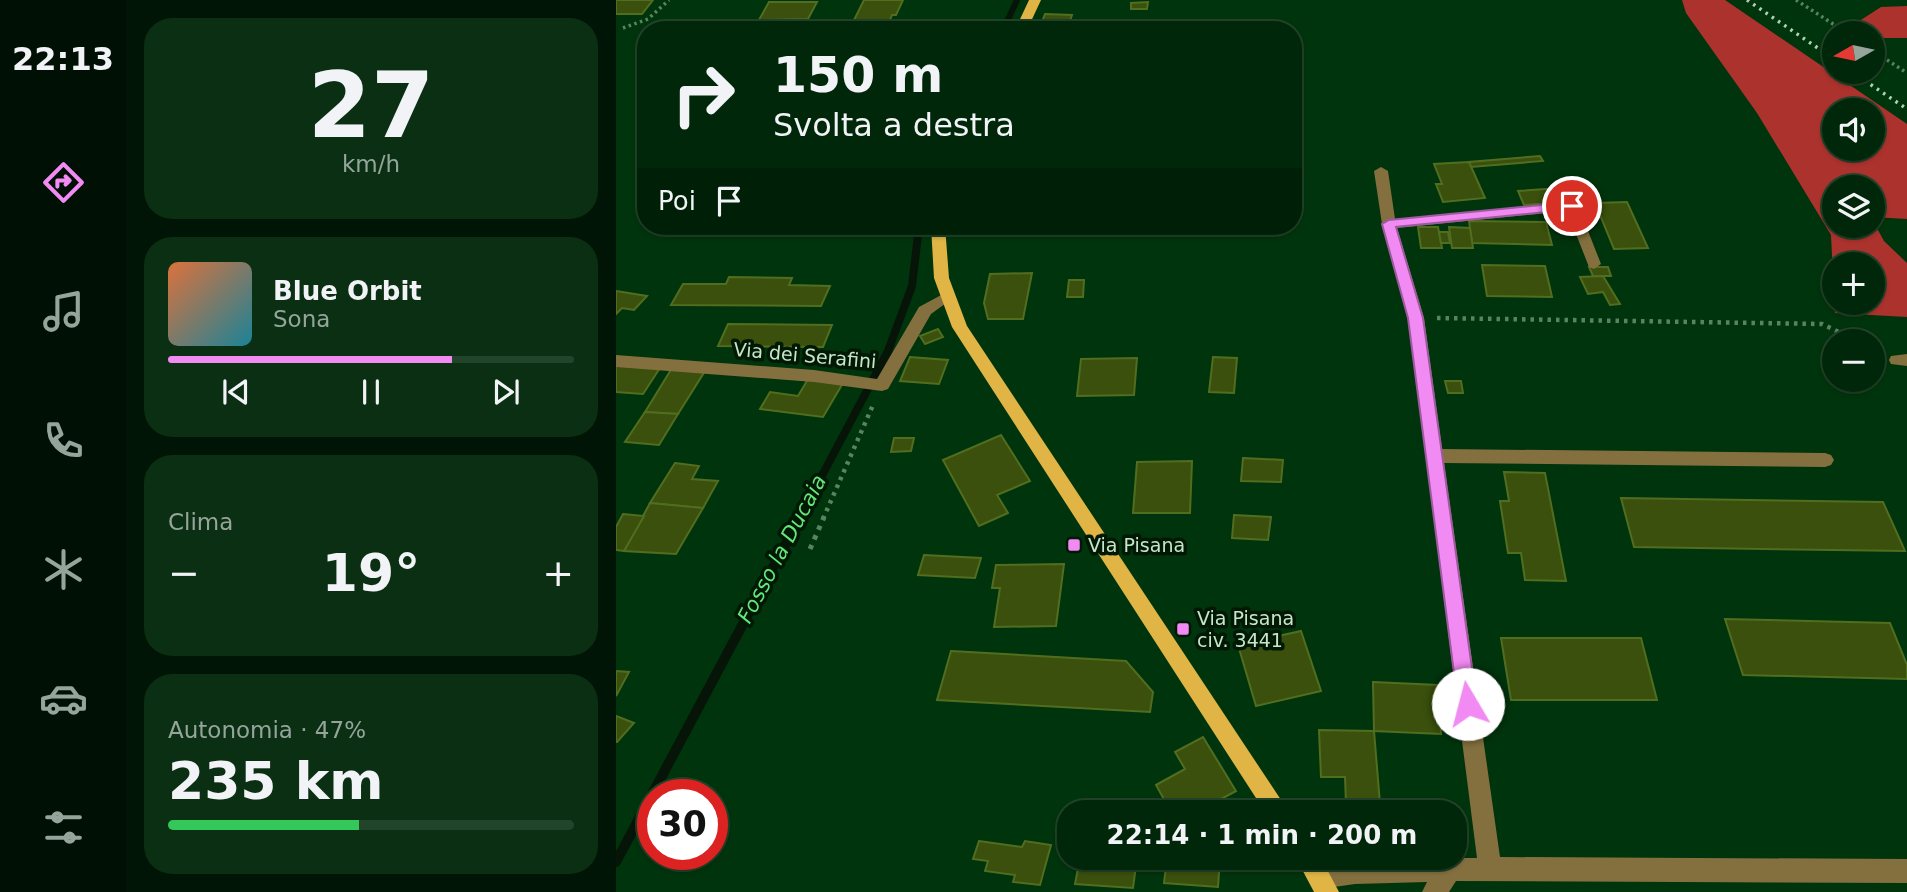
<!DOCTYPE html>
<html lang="it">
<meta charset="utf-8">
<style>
:root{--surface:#002709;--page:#0a2f12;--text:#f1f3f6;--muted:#95a59c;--line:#22442a;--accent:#f28af3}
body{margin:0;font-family:"DejaVu Sans",sans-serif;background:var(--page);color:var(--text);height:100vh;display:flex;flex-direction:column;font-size:26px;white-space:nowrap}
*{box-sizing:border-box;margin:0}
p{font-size:23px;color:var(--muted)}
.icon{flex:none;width:38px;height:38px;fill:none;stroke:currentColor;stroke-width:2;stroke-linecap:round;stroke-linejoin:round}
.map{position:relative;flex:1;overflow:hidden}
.details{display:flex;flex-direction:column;gap:18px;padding:18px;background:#001505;width:490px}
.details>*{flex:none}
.banner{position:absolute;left:21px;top:21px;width:665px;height:214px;border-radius:28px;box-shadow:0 2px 5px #0004,0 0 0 2px var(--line);background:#002709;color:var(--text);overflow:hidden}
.needle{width:46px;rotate:261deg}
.fabs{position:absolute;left:1206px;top:21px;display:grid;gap:14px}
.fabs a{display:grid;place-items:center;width:63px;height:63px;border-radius:50%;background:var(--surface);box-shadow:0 2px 5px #0004,0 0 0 2px var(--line);font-size:35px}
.speed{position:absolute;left:21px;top:779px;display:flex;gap:14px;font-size:35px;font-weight:700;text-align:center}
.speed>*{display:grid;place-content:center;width:91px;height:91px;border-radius:50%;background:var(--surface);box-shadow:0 2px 5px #0004,0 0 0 2px var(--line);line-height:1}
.speed .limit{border:10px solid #d22;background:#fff;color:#111}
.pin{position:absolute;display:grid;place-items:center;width:60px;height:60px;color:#fff;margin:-30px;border:4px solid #fff;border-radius:50%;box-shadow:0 2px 7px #0007}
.me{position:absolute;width:77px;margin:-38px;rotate:352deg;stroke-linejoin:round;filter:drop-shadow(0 0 5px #0008)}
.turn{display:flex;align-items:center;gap:24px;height:147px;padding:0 21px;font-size:32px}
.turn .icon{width:91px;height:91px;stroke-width:2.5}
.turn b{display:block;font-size:49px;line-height:60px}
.then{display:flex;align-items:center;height:66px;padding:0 21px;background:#0003;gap:14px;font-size:26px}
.big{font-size:52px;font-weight:700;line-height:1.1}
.details .tile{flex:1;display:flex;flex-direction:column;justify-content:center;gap:10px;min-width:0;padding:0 24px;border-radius:28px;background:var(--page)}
.details .dial{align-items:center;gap:0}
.dial b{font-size:91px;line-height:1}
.song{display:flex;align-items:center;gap:21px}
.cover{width:84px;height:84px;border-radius:10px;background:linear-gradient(135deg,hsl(20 70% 55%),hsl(190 70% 35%))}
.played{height:7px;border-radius:4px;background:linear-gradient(90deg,var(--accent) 70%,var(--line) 70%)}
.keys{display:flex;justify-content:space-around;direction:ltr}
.heat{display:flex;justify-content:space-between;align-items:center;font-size:38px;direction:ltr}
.charge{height:10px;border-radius:5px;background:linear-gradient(90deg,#34c759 47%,var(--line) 0)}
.trip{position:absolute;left:441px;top:800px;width:410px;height:70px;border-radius:28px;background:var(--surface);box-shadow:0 2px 5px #0004,0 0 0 2px var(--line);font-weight:700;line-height:70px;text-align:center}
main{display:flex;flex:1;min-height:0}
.tab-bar{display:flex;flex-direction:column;width:126px;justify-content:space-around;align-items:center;background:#001004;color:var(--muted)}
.tab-bar .icon{width:49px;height:49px}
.tab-bar .on{color:var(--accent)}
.tab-bar b{font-size:32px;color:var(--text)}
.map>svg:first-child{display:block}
</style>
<main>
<nav class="tab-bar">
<b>22:13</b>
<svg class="icon on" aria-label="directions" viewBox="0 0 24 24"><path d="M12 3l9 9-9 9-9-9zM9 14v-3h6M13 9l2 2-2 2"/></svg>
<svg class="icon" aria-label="music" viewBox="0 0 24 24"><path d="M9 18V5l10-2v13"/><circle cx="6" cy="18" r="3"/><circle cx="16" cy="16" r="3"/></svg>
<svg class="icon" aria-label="phone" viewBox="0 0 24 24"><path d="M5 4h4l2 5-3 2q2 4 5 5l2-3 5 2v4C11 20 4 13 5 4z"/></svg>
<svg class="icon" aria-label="climate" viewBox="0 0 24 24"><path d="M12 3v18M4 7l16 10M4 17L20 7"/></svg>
<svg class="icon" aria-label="car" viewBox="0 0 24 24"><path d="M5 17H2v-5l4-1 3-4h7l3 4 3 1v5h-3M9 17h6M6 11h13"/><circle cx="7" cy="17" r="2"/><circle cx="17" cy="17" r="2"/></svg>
<svg class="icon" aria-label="filters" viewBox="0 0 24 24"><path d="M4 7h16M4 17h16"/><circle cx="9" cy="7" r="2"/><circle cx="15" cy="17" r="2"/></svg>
</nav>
<section class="details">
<div class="tile dial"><b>27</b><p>km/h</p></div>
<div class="tile">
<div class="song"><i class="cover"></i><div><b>Blue Orbit</b><p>Sona</p></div></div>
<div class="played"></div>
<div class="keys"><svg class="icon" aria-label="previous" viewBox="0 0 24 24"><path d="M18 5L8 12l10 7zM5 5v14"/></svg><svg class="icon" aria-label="pause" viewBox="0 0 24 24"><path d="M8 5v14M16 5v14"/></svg><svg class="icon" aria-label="next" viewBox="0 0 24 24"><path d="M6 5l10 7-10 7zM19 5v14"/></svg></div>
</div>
<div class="tile"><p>Clima</p>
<div class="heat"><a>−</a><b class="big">19°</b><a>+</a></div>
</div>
<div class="tile"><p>Autonomia · 47%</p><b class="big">235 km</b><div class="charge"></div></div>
</section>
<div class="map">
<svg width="1291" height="892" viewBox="0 0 1291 892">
<rect width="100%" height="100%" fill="#00340c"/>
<g fill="#ac322d" fill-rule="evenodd">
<path d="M1066,0H1109L1291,124V219L1257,217L1256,187H1218V226H1256L1257,221L1268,241L1291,263V317L1219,313L1218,303H1256V264H1218V297L1215,235L1141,113L1070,13ZM1218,110H1256V149H1218Z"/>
<path d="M1291,6V38H1261L1237,25L1265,7Z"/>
</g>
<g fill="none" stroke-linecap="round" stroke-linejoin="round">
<path stroke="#071509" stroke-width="6" d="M387,30L401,0"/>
<path stroke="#071509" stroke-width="8" d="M183,519L272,351L296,286L303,226"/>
<path stroke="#071509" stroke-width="10" d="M0,862L184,517"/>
</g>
<g fill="#3a500c" stroke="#516d20" stroke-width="2">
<path d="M0,0H37L26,14H0Z"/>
<path d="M248,0H287L280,15H276L274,20H238Z"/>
<path d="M153,2H201L192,19L143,20Z"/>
<path d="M532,2L531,9H515V3Z"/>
<path d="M429,14L456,15L451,30H423Z"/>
<path d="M924,156L927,161L855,167L853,162Z"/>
<path d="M853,162L869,198L827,202L820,184H826L818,164Z"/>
<path d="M957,181L965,198L949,199L941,182Z"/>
<path d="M944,188L951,202L908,205L902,191Z"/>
<path d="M1011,202L1032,248L998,249L979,203Z"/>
<path d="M853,221L930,222L936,245L856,243Z"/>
<path d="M802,227H822L826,248H805Z"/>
<path d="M833,227L854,228L857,248H836Z"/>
<path d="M823,232H832L834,243H825Z"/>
<path d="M866,265L929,266L936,297L871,296Z"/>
<path d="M973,267H992L995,276H977Z"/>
<path d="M416,273L407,319H372L368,303L374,274Z"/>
<path d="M987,276L1004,304L994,305L987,292L972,294L964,277Z"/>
<path d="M113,277L176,278L173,285L214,286L205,306L55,305L67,284H110Z"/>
<path d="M453,280H468L467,297H451Z"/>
<path d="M0,291L31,296L18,310L6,308L0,314Z"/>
<path d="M112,324L216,325L207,347L102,346Z"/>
<path d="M322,329L327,337L309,344L304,336Z"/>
<path d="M294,357L332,360L323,384L284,381Z"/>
<path d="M597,357L621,358L618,393L593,392Z"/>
<path d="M521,358L518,395L461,396L465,359Z"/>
<path d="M0,365L44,368L27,394L0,392Z"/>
<path d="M56,368L89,371L62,414L29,412Z"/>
<path d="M192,379L227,383L207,417L144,409L154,392L182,396Z"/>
<path d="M829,381H845L847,393H832Z"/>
<path d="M29,412L62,414L43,445L9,442Z"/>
<path d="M385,435L414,481L381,495L392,513L363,526L327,460Z"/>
<path d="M278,438H298L295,451L275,452Z"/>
<path d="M627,458L667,460L665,482L625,481Z"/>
<path d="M576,461L574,513H517L521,462Z"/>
<path d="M59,463L83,466L76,479L102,481L87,508L34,503Z"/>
<path d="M888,472L929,473L950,581L909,580L905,553H892L884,501H893Z"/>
<path d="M1005,498L1267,502L1289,551L1018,547Z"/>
<path d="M34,503L87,508L60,554L8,551Z"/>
<path d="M7,514L28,516L8,551L0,550V527Z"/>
<path d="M618,515L655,517L652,540L616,538Z"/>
<path d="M308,555L365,558L359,578L302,575Z"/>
<path d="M448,564L440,626L378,627L384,588H376L380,565Z"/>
<path d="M1109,619L1274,623L1291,665V679L1127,675Z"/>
<path d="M685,631L705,691L640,706L622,645Z"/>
<path d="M885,638H1025L1041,700H895Z"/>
<path d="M335,651L510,661L537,692L534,712L321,700Z"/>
<path d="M0,671L13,672L0,696Z"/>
<path d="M757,682L822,685L825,734L758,731Z"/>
<path d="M0,716L18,723L1,742H0Z"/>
<path d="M703,730L758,731L764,804H730L729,777H705Z"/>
<path d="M587,737L620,791L581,812H555L540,785L569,769L559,752Z"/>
<path d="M363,841L406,847L409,841L435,845L424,885L397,882L399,875L369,871L372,861L357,859Z"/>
<path d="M464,858H521L517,888L459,884Z"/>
<path d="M551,858H604L602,887L548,883Z"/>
</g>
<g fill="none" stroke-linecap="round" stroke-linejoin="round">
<g stroke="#598460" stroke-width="3.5" stroke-dasharray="2.5 3.5" stroke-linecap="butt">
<path d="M1180,0L1231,33"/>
<path d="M7,28L32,19L53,0"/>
<path d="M1256,50L1291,73"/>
</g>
<g stroke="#598460" stroke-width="4.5" stroke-dasharray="3.5 5" stroke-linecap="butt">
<path d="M821,318L1206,324L1242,341"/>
<path d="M207,519L257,405"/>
</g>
<path stroke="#598460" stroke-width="5" stroke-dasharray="4.5 6" stroke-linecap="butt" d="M194,549L208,517"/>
<g fill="#84703f" fill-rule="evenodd">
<path d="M765,167L772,171L779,219L961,203L985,264L978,269L973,267L951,211L781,228L808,318L826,449L1209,453L1215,455L1218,460L1215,465L1209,467L828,463L884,857L1291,859V883L840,881L833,892H806L811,882L739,884L704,889L696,885L692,877L696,869C733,853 818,859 861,858L792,318L766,224L758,171Z"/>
<path d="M329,293L334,294L337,298L315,314L272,389L266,391L198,382L0,367V355L198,370L261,379L303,307Z"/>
<path d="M1291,354V366L1275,364L1273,360L1275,356Z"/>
</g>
<g fill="#e0b546" fill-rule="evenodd">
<path d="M413,0H425L411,30H399Z"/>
<path d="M315,226H329L333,278L351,326L673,812H649L336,327L318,278Z"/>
<path d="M680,858H705L723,892H698Z"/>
</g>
<g stroke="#afd2b2" stroke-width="3.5" stroke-dasharray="2.5 5" stroke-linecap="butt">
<path d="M1131,0L1218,59"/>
<path d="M1236,72L1291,109"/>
</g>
</g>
<path fill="#f28af3" stroke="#9d5a9e" stroke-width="2" d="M956,202L961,203V209L780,227L807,318L861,704L859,710L852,713L845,710L842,704L792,318L766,224L773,220Z"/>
<g fill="#f28af3" stroke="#001804" stroke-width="2.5">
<rect x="451" y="538" width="14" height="14" rx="3.5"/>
<rect x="560" y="622" width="14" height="14" rx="3.5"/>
</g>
<g text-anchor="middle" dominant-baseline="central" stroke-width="7" stroke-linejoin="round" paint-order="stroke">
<g font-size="19" fill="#c5e6c7" stroke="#001804">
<text transform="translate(189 355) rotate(5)">Via dei Serafini</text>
</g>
<g font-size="19" fill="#c5e6c7" stroke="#001804" text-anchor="start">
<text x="472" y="545">Via Pisana</text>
<text x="581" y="618">Via Pisana<tspan x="581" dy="22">civ. 3441</tspan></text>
</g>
<g font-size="21" font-style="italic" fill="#64e77a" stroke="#001804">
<text transform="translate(166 549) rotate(-62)">Fosso la Ducaia</text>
</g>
</g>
</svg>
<div class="fabs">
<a><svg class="needle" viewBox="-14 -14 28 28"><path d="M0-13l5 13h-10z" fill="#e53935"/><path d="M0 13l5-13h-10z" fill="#95a59c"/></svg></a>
<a><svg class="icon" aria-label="sound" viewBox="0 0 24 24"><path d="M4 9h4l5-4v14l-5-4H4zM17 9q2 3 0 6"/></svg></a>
<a><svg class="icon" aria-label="layers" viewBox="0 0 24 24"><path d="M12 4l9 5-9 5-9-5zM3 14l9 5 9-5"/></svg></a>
<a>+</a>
<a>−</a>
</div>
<div class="speed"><div class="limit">30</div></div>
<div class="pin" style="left:956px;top:206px;background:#d93025"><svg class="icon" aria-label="arrive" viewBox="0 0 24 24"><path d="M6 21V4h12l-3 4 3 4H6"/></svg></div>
<svg class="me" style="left:852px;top:704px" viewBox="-20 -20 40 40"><circle r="19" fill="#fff"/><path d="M0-13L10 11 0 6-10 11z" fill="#f28af3"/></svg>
<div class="trip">22:14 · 1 min · 200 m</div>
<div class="banner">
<div class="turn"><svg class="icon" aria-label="right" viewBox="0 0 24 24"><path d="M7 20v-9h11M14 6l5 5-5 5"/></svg><div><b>150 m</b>Svolta a destra</div></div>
<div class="then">Poi<svg class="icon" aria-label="arrive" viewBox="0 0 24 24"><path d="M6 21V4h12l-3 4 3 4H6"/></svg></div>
</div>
</div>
</main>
